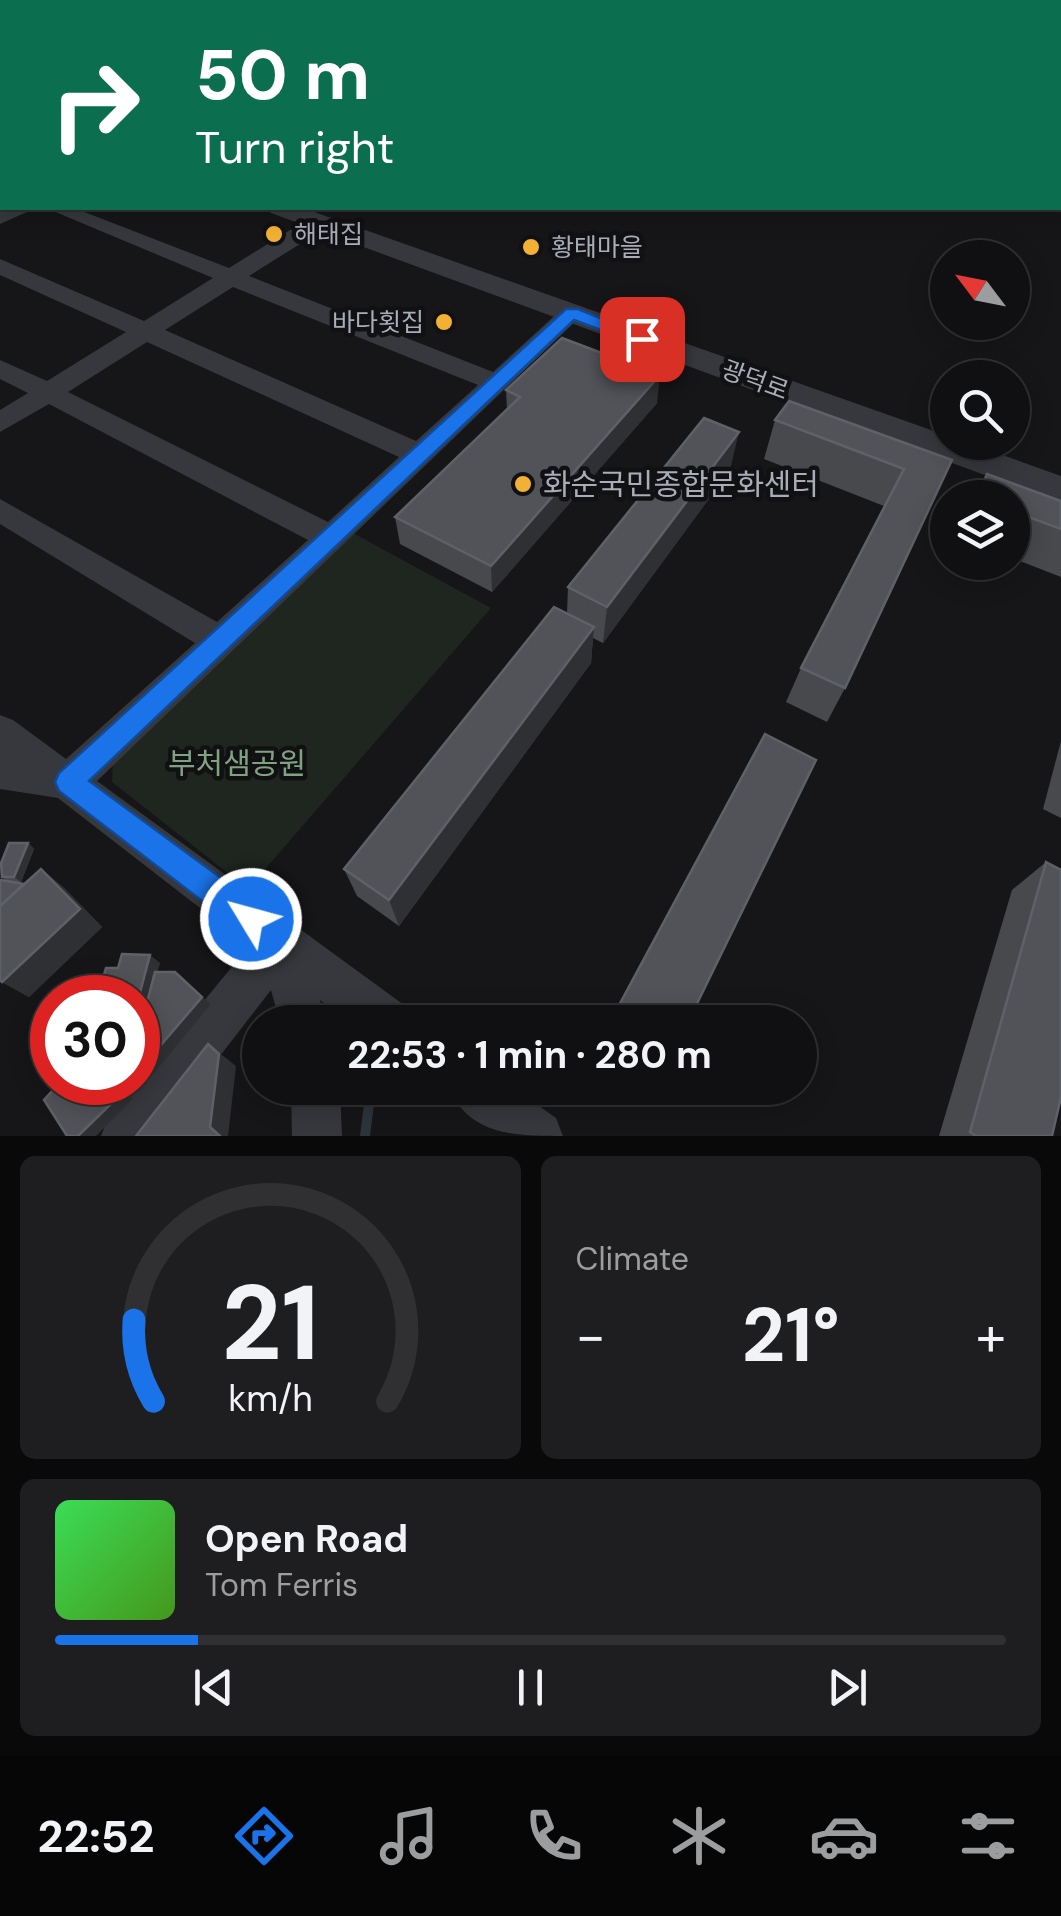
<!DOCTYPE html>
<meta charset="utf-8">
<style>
:root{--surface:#101012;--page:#1e1e20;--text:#f1f3f6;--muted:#9c9d9f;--line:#303032;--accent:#1a73e8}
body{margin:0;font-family:"DM Sans","Noto Sans KR",sans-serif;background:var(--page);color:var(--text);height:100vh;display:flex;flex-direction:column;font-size:38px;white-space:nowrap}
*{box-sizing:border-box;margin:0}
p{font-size:32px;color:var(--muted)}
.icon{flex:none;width:55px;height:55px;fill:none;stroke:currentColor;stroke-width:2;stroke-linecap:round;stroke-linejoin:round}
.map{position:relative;height:1136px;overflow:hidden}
.sheet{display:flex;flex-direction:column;gap:20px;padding:20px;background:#09090a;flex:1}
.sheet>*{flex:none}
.banner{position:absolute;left:0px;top:0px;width:1062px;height:210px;box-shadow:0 5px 25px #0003,0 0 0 2px var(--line);background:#0b6e4f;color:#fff;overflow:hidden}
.needle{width:65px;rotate:302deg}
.controls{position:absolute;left:930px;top:240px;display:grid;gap:20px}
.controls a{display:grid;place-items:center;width:100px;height:100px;border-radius:50%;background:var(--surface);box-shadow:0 5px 25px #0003,0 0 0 2px var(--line);font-size:50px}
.speed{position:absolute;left:30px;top:975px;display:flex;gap:20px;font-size:50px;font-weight:700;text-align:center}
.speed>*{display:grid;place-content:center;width:130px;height:130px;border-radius:50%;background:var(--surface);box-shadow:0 5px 25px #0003,0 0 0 2px var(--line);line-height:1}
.speed .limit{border:15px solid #d22;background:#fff;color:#111}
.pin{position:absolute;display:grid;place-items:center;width:85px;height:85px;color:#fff;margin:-42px;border-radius:20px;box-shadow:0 5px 15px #0006}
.me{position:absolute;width:110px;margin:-55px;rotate:307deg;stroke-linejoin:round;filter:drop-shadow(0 0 8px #0008)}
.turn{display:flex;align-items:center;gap:35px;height:210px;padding:0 30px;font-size:45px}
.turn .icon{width:130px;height:130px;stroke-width:2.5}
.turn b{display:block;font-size:70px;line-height:85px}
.big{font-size:75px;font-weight:700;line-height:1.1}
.sheet .card{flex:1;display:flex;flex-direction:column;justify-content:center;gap:15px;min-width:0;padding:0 35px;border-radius:15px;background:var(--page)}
.sheet .dial{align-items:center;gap:0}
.dial svg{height:260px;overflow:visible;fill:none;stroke:var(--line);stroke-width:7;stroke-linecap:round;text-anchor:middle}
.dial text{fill:var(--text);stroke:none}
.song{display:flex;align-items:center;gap:30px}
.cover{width:120px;height:120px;border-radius:15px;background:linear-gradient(135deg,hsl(130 70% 55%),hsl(100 70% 35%))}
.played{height:10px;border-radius:5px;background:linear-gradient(90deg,var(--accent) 15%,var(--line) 15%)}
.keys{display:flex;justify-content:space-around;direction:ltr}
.heat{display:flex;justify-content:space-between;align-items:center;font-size:55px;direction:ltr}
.sheet .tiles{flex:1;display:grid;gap:20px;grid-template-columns:1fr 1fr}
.card:last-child{grid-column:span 2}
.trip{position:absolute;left:242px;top:1005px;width:575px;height:100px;border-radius:50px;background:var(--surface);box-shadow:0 5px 25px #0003,0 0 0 2px var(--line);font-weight:700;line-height:100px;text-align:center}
.tab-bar{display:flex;height:160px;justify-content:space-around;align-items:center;background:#060607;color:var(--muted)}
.tab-bar .icon{width:70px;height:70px}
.tab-bar .current{color:var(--accent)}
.tab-bar b{font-size:45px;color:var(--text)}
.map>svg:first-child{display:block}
</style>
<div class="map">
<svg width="1061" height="1136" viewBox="0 0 1061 1136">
<rect width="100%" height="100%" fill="#161618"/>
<path fill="#1e261f" d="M351,532L491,608L248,889L112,782L113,760Z"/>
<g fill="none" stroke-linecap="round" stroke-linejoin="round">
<path stroke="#2c353c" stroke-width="10" d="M365,1136L371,1088"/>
<g fill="#37383d" fill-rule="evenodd">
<path d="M0,135L2,136V152L0,151Z"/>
<path d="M8,208H36L0,224V211Z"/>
<path d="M46,208H74L229,268L311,217H327L330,222L327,227L249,276L493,372L563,308L572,306L584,313L97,781L404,1005L411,1022H349L320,1000L326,1022H280L271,990L158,1136H101L108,1118L249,946L58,798L0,789V715L13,720L66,759L195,643L0,524V499L217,622L308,540L49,404L0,432V410L28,393L0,379V360L47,381L126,332L0,275V259L144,321L213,278ZM233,287L478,385L416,441L165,330ZM147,342L399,457L328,522L68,392Z"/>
<path d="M291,1088H340L342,1136H292Z"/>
<path d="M448,1088H514L556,1118L563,1136C515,1136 471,1136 448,1088Z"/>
</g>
<path fill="#37383d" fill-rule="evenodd" d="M267,208H303L948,436V442H966L1061,476V503L271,213Z"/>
<g stroke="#45474d" stroke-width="45">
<path d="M582,2L595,0"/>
<path d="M0,174L2,173"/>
</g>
</g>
<g fill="#47494d">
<path d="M506,390L657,403L492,592L400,544L395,517L507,410Z"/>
<path d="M775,420L952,460L845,688L827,722L786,702L801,668L884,506L764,459Z"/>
<path d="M730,470L603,643L593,638L591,663L399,926L357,896L344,869L567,613L568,587Z"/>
<path d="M987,474L1061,501V577L1012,558V498H973Z"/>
<path d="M1061,741V818L1043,809Z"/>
<path d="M28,843L34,849L21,882H14L24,884L41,869L64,888L102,927L29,997L2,982L7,881L2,877Z"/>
<path d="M1046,862L1052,1136H939L1012,890Z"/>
<path d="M636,1088H656L650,1097Z"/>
</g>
<g fill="#2f3033">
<path d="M660,375L657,403L492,592L491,566Z"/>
<path d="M739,432L730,470L603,643L607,607Z"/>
<path d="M594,627L591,663L399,926L389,900Z"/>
<path d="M28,843L34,849L21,882L14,877Z"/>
<path d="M41,869L64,888L102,927L29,997L2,982Z"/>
<path d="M150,955L160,963L138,1048V1000Z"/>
<path d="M202,997L211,1004L154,1073L143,1066Z"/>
<path d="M208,1044L236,1066L228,1136H220L210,1127Z"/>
<path d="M116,1082H134L126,1090L133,1099L96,1136H78Z"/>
</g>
<g fill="#525359" stroke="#5f6168" stroke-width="2.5">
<path d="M562,338L660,375L491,566L395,517L520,397L506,390Z"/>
<path d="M789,401L952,460L845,688L801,668L904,469L775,420Z"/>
<path d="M704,418L739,432L607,607L568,587Z"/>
<path d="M987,474L1061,501V529L1012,511V498H977Z"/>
<path d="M554,607L594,627L389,900L344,869Z"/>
<path d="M765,734L816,760L688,1022H610Z"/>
<path d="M9,843H28L14,877H2L1,863Z"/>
<path d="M1046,862L1061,870V1097L1052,1136H976L970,1132Z"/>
<path d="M41,869L80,909L2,982L0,980V906Z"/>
<path d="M1,880L24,884L0,906V881Z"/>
<path d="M122,954L150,955L138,1000V998H97L106,968H118Z"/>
<path d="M155,972H175L202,997L143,1066L138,1061V1037Z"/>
<path d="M208,1044L219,1054L210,1127L220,1136H136Z"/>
<path d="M52,1074V1082H116L114,1084L121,1094L78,1136H67L44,1100L54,1089L47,1078Z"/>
</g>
<path fill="#1a73e8" stroke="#114b97" stroke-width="2.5" d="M566,309H578L651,339L648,343H636L574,320L89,781L262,908L266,919L262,930L251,934L240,930L59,791L55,782L59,773Z"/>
<g fill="#f2b134" stroke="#111113" stroke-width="4">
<circle cx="274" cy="234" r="10"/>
<circle cx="531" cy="247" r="10"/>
<circle cx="444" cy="322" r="10"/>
<circle cx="523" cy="484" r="10"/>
</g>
<g text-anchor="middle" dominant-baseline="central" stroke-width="9" stroke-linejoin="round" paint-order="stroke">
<g font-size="25" fill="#a8adb8" stroke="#111113" text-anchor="start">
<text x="294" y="234">해태집</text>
<text x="551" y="247">황태마을</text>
<text x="424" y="322" text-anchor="end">바다횟집</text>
</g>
<g font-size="25" fill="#a8adb8" stroke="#111113">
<text transform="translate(755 380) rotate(20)">광덕로</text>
</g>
<g font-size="30" fill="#a8adb8" stroke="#111113" text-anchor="start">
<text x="543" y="484">화순국민종합문화센터</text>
</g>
<g font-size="30" fill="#7fa381" stroke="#111113">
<text x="237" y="763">부처샘공원</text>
</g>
</g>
</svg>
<div class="controls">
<a><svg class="needle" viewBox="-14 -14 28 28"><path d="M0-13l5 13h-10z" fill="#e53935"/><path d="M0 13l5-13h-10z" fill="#9c9d9f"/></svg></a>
<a><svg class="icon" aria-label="search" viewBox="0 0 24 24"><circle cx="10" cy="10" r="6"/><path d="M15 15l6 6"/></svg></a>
<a><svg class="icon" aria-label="layers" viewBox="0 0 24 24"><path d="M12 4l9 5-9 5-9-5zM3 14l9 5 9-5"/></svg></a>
</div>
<div class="speed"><div class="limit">30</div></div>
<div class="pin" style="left:642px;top:339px;background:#d93025"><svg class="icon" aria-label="arrive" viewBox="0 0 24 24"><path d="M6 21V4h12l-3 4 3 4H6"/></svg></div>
<svg class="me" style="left:251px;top:919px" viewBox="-20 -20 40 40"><circle r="17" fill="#1a73e8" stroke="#fff" stroke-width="3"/><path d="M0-11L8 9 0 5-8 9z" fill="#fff"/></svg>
<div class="trip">22:53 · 1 min · 280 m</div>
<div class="banner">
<div class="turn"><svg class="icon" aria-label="right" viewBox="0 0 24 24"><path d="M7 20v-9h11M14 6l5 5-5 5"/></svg><div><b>50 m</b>Turn right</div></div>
</div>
</div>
<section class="sheet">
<div class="tiles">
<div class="card dial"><svg viewBox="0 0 100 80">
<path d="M14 69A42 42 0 1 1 86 69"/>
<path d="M14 69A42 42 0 0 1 8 44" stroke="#1a73e8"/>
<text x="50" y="56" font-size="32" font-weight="700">21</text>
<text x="50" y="72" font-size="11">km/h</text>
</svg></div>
<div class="card"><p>Climate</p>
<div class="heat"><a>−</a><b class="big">21°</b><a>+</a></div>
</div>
<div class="card">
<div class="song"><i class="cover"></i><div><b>Open Road</b><p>Tom Ferris</p></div></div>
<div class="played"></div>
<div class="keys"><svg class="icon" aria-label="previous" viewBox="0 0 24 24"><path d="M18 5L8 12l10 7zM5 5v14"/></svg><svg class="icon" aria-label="pause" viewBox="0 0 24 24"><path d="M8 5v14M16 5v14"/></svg><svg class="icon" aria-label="next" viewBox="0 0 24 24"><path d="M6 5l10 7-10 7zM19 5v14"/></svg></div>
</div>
</div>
</section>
<nav class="tab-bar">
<b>22:52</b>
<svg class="icon current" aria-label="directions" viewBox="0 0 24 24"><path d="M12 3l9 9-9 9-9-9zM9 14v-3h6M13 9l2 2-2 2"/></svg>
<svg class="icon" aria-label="music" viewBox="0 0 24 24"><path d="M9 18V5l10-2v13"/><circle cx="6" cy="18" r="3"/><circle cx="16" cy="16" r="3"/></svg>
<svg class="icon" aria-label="phone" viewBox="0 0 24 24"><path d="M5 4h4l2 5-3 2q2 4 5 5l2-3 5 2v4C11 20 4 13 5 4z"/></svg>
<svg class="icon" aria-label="climate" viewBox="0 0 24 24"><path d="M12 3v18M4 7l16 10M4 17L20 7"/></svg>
<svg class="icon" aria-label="car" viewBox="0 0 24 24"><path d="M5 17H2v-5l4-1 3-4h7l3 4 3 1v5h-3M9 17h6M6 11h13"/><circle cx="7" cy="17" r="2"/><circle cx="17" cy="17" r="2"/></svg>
<svg class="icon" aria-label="filters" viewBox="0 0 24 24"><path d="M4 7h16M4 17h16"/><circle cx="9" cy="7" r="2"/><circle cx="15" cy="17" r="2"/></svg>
</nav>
